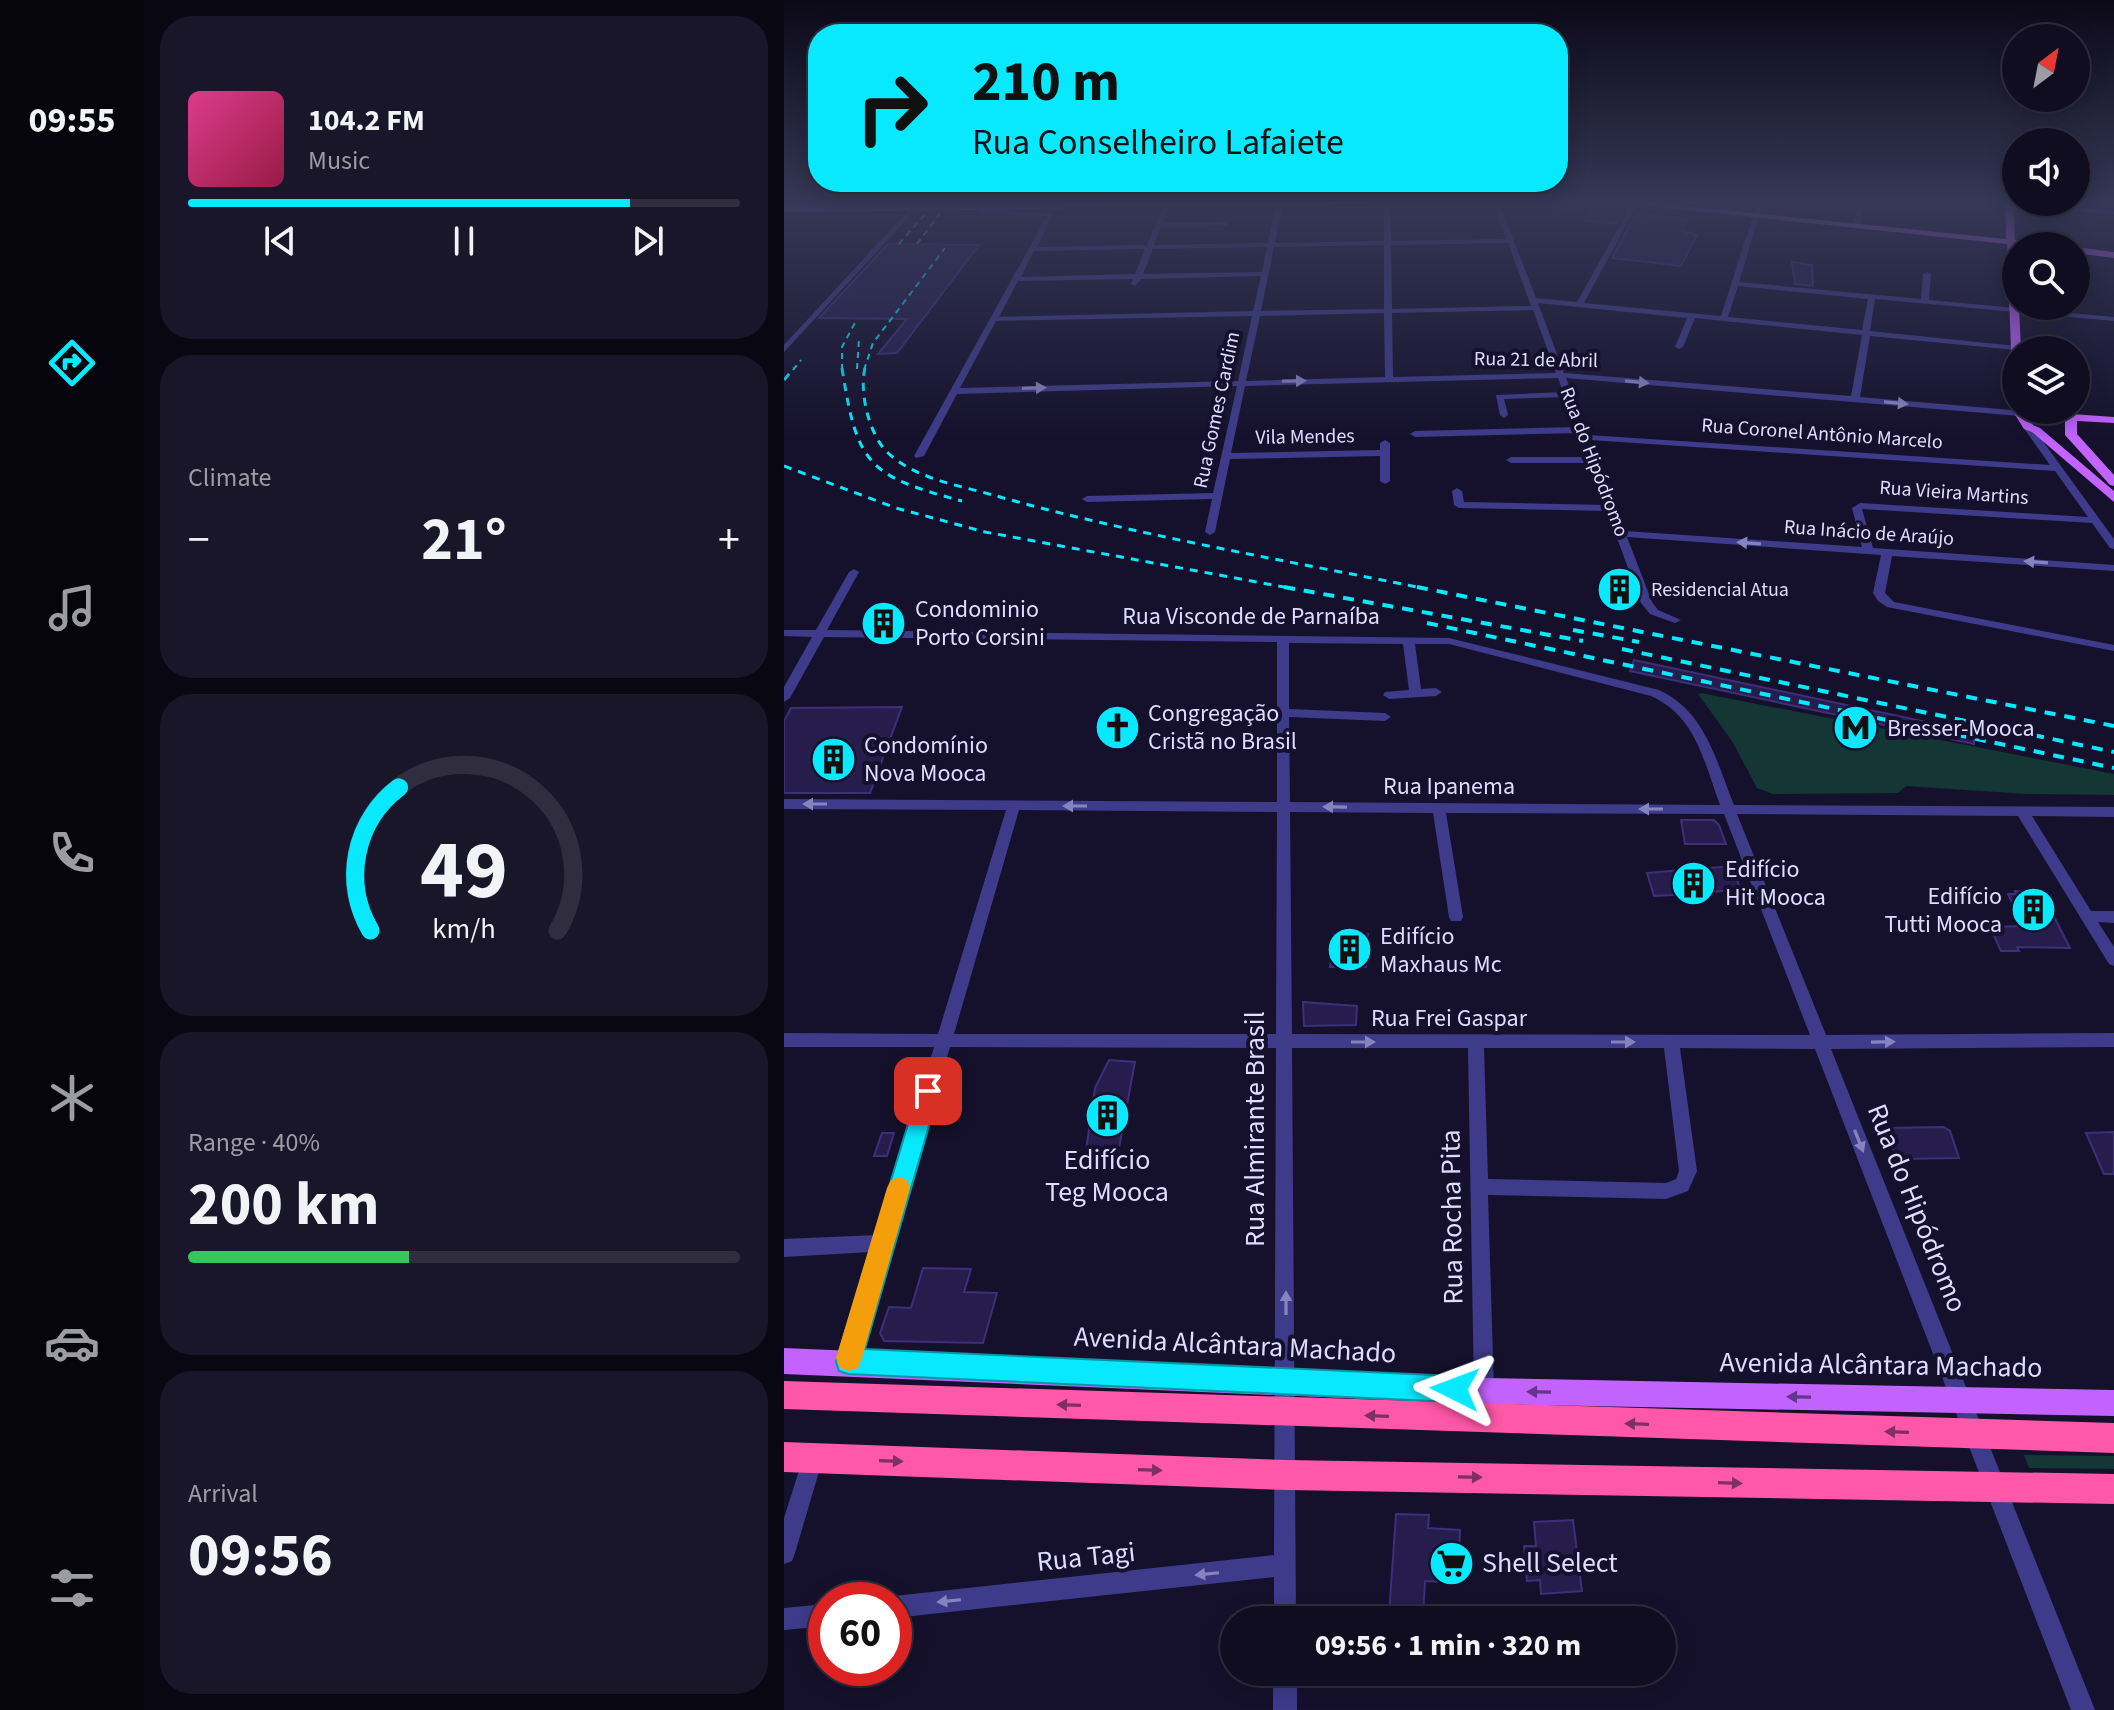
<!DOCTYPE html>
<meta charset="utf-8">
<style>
:root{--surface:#100d21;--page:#19162a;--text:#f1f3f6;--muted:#9c9ca5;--line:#302d3f;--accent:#08e9ff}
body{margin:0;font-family:"Source Sans 3",sans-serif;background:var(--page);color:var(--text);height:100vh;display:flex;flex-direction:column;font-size:30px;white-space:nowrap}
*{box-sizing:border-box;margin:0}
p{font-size:26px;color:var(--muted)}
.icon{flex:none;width:44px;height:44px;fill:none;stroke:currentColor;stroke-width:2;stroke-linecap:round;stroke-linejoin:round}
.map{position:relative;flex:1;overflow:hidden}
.sheet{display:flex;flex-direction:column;gap:16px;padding:16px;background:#090712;width:640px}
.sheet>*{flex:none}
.banner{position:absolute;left:24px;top:24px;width:760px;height:168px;border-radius:32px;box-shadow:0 4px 20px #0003,0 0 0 2px var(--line);background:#08e9ff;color:#111;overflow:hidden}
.needle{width:52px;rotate:32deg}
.buttons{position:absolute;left:1218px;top:24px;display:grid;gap:16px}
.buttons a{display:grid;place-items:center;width:88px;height:88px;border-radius:50%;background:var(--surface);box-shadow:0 4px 20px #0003,0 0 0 2px var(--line);font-size:40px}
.speed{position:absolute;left:24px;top:1582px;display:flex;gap:16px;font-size:40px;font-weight:700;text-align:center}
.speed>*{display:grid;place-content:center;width:104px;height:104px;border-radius:50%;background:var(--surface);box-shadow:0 4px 20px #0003,0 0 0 2px var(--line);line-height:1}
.speed .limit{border:12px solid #d22;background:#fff;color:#111}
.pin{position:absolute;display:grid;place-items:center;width:68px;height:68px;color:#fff;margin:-34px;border-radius:16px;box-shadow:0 4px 12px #0006}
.me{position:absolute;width:88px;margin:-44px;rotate:273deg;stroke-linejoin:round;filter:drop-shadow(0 0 6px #0008)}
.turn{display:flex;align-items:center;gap:28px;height:168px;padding:0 32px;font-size:36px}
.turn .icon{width:104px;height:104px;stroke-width:2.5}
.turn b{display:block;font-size:56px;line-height:68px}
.big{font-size:60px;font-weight:700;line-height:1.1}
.sheet .widget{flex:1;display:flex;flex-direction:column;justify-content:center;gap:12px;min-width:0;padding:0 28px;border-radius:32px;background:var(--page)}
.sheet .dial{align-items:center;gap:0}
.dial svg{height:208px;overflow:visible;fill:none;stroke:var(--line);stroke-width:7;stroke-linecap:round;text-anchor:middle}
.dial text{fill:var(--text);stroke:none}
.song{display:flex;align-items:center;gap:24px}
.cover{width:96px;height:96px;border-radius:12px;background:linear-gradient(135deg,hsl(330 70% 55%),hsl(340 70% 35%))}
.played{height:8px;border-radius:4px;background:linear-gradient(90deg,var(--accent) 80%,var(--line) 80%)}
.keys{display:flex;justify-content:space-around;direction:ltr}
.heat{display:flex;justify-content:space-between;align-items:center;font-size:44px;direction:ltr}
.charge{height:12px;border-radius:6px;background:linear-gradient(90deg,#34c759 40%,var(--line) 0)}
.trip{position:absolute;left:436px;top:1606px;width:456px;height:80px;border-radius:40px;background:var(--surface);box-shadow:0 4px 20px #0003,0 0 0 2px var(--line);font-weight:700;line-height:80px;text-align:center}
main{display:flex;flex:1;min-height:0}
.menu{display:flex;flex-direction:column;width:144px;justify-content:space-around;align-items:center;background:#06050d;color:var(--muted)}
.menu .icon{width:56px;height:56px}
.menu .current{color:var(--accent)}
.menu b{font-size:36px;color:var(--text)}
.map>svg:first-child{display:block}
</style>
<main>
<nav class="menu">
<b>09:55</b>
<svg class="icon current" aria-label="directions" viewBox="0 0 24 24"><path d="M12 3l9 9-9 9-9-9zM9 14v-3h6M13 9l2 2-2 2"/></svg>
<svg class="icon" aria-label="music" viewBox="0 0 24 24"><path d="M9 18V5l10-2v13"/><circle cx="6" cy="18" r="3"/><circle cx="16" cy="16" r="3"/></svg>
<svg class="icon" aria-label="phone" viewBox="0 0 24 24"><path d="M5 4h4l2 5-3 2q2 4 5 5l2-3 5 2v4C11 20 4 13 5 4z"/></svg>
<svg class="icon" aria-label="climate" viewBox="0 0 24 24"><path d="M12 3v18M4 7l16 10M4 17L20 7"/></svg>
<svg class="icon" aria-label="car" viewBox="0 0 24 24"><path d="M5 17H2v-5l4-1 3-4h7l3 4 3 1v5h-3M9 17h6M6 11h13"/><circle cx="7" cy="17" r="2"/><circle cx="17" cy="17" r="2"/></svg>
<svg class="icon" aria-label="filters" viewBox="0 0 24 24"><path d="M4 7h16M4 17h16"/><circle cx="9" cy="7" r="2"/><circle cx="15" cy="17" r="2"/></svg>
</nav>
<section class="sheet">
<div class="widget">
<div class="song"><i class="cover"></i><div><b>104.2 FM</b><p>Music</p></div></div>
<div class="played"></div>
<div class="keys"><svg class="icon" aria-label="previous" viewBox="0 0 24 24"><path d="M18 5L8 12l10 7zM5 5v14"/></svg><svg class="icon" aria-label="pause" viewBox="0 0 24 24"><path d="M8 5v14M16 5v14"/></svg><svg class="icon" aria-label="next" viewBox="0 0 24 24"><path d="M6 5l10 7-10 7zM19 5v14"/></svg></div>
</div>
<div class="widget"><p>Climate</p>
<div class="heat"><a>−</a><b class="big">21°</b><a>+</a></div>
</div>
<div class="widget dial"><svg viewBox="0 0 100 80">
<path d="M14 69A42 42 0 1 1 86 69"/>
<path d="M14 69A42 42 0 0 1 25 14" stroke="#08e9ff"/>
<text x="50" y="56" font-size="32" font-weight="700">49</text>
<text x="50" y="72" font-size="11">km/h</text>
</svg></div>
<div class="widget"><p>Range · 40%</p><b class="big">200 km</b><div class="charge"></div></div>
<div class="widget"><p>Arrival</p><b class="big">09:56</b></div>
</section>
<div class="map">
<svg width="1330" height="1710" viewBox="0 0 1330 1710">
<rect width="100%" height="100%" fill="#15112c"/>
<g fill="#143634">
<path d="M917,693L1330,774V795L1243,794L1122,786L1114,793L989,794L973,788L948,741L914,694Z"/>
<path d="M1240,1455L1330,1456V1469L1245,1468Z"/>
</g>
<g fill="#261d4d" stroke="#3d2f79" stroke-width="2">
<path d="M810,205L838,208L835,212L839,213L833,224L800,221Z"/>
<path d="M852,214L904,219L898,231L913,235L897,266L828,258Z"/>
<path d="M104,244L195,245L113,353L94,354L123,319L35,318Z"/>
<path d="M1008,262L1028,265L1029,286L1011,284Z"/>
<path d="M850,660L1190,732V744L846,671Z"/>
<path d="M118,707L86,793H0V721L7,708Z"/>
<path d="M897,820H930L935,825L942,844H901Z"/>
<path d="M949,866L956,889L911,894L870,896L863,873Z"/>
<path d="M1231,891L1258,893L1286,948L1233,947L1235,951H1217L1206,927L1239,926L1224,894H1232Z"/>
<path d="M549,934H584L582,967H546Z"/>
<path d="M519,1002L573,1006L572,1025L520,1026Z"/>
<path d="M325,1060L351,1062L332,1164H300L311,1088Z"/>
<path d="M1160,1127L1166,1131L1175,1158L1116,1159L1111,1155L1102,1128Z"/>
<path d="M1330,1132V1174H1320L1302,1133Z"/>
<path d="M98,1133H110L103,1156H90Z"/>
<path d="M139,1268L187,1269L180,1292L213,1293L199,1343L100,1341L96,1333L105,1307L127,1308Z"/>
<path d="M612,1514L645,1515L644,1528L676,1530L674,1583L641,1581L639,1617L605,1615Z"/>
<path d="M789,1520L798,1591L757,1594L756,1580L743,1581L740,1546H752L750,1522Z"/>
</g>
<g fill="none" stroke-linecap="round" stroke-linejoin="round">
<g fill="#3e3c8a" fill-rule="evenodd">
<path d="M134,200H141L0,352V345Z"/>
<path d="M200,200L206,201L200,211L269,213L253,247L363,245L378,208L372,204V200H378V202L385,207L379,223L441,222L444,224L441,226L377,227L370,245L484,243L493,202L496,200L499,202L491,243L600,241V200L606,201L607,241L722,239L708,200H714L752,298L793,302L848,203L851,201L854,203L800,303L937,316L974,200H980L955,282L1137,299L1139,274L1143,272L1147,274L1145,300L1330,317V321L1091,299L1086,331L1232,346L1236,348L1232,350L1086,336L1076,397L1239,411V415L1236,416L782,378L804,435L1266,465L1239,427L1247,425L1330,539V549L1326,548L1308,523L1078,509L1089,548L1330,565V571L1108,556L1101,593L1110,602L1330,645V651L1103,607L1094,601L1089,593L1097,555L843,537L868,602L874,610L897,620L891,623L866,614L857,603L823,511L675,508L670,505L668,491L673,488L678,491L680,502L821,505L805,463H727L722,460L727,457H803L794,433L631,437L626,434L631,431L792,427L781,397L720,399L724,415L720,418L716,415L712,395L779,392L774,378L461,386L447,453L596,450V443L601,440L606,443V481L601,484L596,481V456L446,459L431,532L426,535L421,532L428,499L303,502L298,499L303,496L429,493L453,386L173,394L140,456L132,458L130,456L263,216L193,214ZM724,243L747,306L608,309L607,245ZM600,245V309L477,311L490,247ZM483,247L478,272L359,274L369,249ZM361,249L351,274L237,277L250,251ZM477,276L469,311L215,317L234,281L349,279L347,284L351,286L357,279ZM954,286L1084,299L1078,330L944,317ZM754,303L903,318L891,347L895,349L899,347L911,318L1078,335L1067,396L780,373ZM749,310L772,373L609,377L608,313ZM600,313L601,377L462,381L476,316ZM468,316L454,381L176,388L212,321ZM806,440L1271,471L1304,517L1076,503L1068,508L1078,547L841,531Z"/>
<path d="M284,200H298L312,204L309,206Z"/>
<path d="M1075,200H1081L1076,224L1073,226L1070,224Z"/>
<path d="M1189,200H1214L1330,211V215Z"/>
<path d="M70,569L75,572L43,630L665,638L875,690C922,712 932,761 950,805L1330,807V817L1248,816L1307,911H1330V923L1314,922L1330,947V966L1325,964L1234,816L953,814L1042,1035L1330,1033V1047L1047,1049L1311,1710H1287L1031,1049L896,1048L913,1171L904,1191L882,1199L704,1195L710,1391L707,1398L700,1401L693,1398L690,1391L684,1048H508L512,1620H490V1577L110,1618V1600H102L110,1596L490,1555L492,1048L166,1047L74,1362L71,1369L64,1372L57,1369L54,1362L87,1252L0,1257V1239L93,1235L150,1047H0V1033L154,1034L222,810L0,809V799L493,802V642L40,637L6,698L0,702V687L28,637L0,636V630H32L65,572ZM505,643L619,644L625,690L601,692L599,695L605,699L652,696L658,692L652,688L637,689L631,644H665L867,696C912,716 920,762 936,805L506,802L505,717L601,721L607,717L601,713L505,709ZM235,810L493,812L492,1034H170ZM506,812L649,813L665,917L667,921H677L679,917L662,813L940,814L1026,1035L508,1034ZM700,1048H880L895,1171L892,1179L882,1183L704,1179Z"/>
<path d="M29,1448L36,1451L39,1458L11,1553L8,1561L0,1564V1518L19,1458L22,1451Z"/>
<path d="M42,1604V1626L0,1630V1608Z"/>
<rect x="489" y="1672" width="24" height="38"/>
</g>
<g fill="#c363ff" fill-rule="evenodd">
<path d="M649,200L645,203L281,207L277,204L281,201Z"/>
<path d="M809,200H841L1222,239L1221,200H1229L1231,240L1269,246L1232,245V306H1235L1237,350H1232V353L1227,350L1223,244Z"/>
<path d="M1292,247L1330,252V258L1292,253Z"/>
<path d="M1232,407V410L1330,417V423L1293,421V434L1330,475V486L1326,485L1281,435V420L1245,417L1249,425L1256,428L1330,491V502L1248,432L1240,429L1230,413Z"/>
<path d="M0,1348L700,1378L1330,1390V1416L700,1404L0,1374Z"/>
</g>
<g fill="#ff57a9" fill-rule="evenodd">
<path d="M0,1381L1330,1423V1453L0,1409Z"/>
<path d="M0,1442L502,1460L1330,1474V1504L502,1490L0,1472Z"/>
</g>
<g stroke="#08e9ff" stroke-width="2" stroke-dasharray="6 5" stroke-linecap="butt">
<path d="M115,244L153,200"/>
<path d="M133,244L166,200"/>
<path d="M73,369L75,339"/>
<path d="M9,370L17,360"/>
<path d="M58,370V347L73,319"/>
<path d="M80,370L89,343L161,248"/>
</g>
<g stroke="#08e9ff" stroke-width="3" stroke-dasharray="8 7" stroke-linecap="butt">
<path d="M58,368C73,464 83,476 178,501"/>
<path d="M81,368C75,392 85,435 104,453C133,480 179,486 216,497C356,536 500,560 643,589"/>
<path d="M0,380L10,368"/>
<path d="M0,466L112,508L201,532L511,589"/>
</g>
<g stroke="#08e9ff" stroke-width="4" stroke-dasharray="11 9" stroke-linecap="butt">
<path d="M500,587L799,641"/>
<path d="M633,587L1330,726"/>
<path d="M643,623L1330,768"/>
<path d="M789,630L855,642"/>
<path d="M838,649L1330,752"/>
</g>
<path stroke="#c363ff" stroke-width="10" d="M0,207L281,204"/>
</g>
<defs><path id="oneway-solid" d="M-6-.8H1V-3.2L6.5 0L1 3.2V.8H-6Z" transform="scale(2)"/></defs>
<g fill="#8684bf">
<use href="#oneway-solid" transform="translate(510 381) rotate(-1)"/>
<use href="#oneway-solid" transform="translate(853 382) rotate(5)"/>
<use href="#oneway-solid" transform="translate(250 388) rotate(-2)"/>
<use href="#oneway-solid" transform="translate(1112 403) rotate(5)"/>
<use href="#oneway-solid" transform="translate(965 543) rotate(-176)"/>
<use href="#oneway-solid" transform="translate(1252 562) rotate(-176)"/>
<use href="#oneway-solid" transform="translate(31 804) rotate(-180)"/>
<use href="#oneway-solid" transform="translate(291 806) rotate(-180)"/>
<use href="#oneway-solid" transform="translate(551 807) rotate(-179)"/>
<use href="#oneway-solid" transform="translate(867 809) rotate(-180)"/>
<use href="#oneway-solid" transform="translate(579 1042)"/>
<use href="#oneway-solid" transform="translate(839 1042)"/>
<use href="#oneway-solid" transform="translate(1099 1042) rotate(-1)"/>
<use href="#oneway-solid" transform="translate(1075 1141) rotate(68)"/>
<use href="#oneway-solid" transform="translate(502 1303) rotate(-90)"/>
<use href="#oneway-solid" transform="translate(423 1574) rotate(174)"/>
<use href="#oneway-solid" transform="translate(165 1601) rotate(174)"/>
</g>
<g fill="#63368b">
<use href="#oneway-solid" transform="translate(755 1392) rotate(-179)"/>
<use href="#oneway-solid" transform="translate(1015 1397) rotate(-179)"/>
</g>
<g fill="#7e3064">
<use href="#oneway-solid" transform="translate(285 1405) rotate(-178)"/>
<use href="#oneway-solid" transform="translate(593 1416) rotate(-178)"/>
<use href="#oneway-solid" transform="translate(853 1424) rotate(-178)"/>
<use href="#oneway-solid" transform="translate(1113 1432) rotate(-178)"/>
<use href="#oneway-solid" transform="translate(107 1461) rotate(2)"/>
<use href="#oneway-solid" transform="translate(366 1470) rotate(2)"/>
<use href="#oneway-solid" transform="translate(686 1477) rotate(1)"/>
<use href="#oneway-solid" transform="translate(946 1483) rotate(2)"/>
</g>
<linearGradient id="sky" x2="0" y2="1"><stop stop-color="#0c0918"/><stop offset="0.46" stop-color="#353856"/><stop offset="1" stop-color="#353856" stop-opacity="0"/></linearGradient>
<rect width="1330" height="439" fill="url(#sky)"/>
<path fill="#08e9ff" stroke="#0597a6" stroke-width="2" d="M144,1082L152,1085L155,1091L81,1349L671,1376L680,1380L684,1389L680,1399L671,1402L64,1374L55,1371L52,1362L134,1091L137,1085Z"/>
<path fill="#f59e0b" d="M115,1177L123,1180L126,1188L78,1358L74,1368L65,1371L56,1368L52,1358L103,1188L107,1180Z"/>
<defs>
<symbol id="building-disc" viewBox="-11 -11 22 22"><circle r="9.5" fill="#08e9ff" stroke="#15112c"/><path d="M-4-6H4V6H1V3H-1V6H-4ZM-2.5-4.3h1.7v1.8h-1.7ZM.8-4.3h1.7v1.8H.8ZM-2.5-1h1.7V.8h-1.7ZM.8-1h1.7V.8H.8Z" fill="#111"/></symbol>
<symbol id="church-disc" viewBox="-11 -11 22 22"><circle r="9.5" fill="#08e9ff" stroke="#15112c"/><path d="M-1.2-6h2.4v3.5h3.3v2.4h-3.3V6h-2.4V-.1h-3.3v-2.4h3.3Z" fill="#111"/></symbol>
<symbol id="metro-disc" viewBox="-11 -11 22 22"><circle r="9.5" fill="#08e9ff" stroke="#15112c"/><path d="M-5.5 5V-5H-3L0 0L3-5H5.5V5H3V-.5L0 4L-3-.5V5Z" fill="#111"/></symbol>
<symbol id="supermarket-disc" viewBox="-11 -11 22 22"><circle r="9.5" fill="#08e9ff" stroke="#15112c"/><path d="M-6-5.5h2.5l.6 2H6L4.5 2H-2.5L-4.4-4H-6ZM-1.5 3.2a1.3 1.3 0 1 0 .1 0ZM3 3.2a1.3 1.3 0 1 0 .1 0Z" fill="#111"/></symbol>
</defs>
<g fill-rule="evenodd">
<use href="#building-disc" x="810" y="564" width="51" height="51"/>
<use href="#building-disc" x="74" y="598" width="51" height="51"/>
<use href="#church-disc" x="308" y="702" width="51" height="51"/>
<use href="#metro-disc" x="1046" y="702" width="51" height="51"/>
<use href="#building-disc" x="24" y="734" width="51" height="51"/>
<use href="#building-disc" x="884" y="858" width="51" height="51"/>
<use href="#building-disc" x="1224" y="884" width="51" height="51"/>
<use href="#building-disc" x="540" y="924" width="51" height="51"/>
<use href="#building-disc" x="298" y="1090" width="51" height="51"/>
<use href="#supermarket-disc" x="642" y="1538" width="51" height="51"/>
</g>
<g text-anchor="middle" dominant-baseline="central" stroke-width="8" stroke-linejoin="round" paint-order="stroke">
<g font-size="20" fill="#dfdcff" stroke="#15112c">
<text transform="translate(752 360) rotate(1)">Rua 21 de Abril</text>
<text transform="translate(433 410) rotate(-78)">Rua Gomes Cardim</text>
<text transform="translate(1038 434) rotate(4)">Rua Coronel Antônio Marcelo</text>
<text transform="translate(521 437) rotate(-1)">Vila Mendes</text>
<text transform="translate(810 462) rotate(69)">Rua do Hipódromo</text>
<text transform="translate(1170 493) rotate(4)">Rua Vieira Martins</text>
<text transform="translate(1085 533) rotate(4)">Rua Inácio de Araújo</text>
</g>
<g font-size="20" fill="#dfdcff" stroke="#15112c" text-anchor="start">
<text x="867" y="590">Residencial Atua</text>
</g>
<g font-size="24" fill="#dfdcff" stroke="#15112c" text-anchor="start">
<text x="131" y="609">Condominio<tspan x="131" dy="28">Porto Corsini</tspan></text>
<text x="364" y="713">Congregação<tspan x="364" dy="28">Cristã no Brasil</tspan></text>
<text x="1103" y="728">Bresser-Mooca</text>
<text x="80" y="745">Condomínio<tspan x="80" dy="28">Nova Mooca</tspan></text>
<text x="941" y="869">Edifício<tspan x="941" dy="28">Hit Mooca</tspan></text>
<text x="1218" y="896" text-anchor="end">Edifício<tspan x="1218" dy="28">Tutti Mooca</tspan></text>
<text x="596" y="936">Edifício<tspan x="596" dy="28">Maxhaus Mc</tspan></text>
</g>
<g font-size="24" fill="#dfdcff" stroke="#15112c">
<text x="467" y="616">Rua Visconde de Parnaíba</text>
<text x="665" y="786">Rua Ipanema</text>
<text x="665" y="1018">Rua Frei Gaspar</text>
</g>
<g font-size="28" fill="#dfdcff" stroke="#15112c">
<text transform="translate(471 1129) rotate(-90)">Rua Almirante Brasil</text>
<text transform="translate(1133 1208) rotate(68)">Rua do Hipódromo</text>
<text transform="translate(668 1217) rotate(-91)">Rua Rocha Pita</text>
<text transform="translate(451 1345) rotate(3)">Avenida Alcântara Machado</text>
<text transform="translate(1097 1365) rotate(1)">Avenida Alcântara Machado</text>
<text transform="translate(302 1557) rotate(-6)">Rua Tagi</text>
</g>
<g font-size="28" fill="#dfdcff" stroke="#15112c">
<text x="323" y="1160">Edifício<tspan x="323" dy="32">Teg Mooca</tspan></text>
<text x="698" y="1563" text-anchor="start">Shell Select</text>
</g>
</g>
</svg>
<div class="buttons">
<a><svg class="needle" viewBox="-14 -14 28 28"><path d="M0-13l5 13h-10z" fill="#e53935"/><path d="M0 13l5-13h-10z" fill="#9c9ca5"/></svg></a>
<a><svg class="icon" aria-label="sound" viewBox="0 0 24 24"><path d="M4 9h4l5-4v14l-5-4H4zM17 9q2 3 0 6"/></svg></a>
<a><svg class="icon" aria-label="search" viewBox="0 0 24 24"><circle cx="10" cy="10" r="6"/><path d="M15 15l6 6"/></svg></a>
<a><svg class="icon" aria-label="layers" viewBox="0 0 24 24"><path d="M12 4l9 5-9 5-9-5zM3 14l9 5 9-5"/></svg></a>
</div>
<div class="speed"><div class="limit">60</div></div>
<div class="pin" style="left:144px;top:1091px;background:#d93025"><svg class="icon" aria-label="arrive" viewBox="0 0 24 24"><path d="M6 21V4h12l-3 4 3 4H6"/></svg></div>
<svg class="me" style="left:671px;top:1389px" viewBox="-20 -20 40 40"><path d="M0-17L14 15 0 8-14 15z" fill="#08e9ff" stroke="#fff" stroke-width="4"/></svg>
<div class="trip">09:56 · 1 min · 320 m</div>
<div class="banner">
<div class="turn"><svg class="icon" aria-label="right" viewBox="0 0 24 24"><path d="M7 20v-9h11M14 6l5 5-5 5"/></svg><div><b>210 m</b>Rua Conselheiro Lafaiete</div></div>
</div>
</div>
</main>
